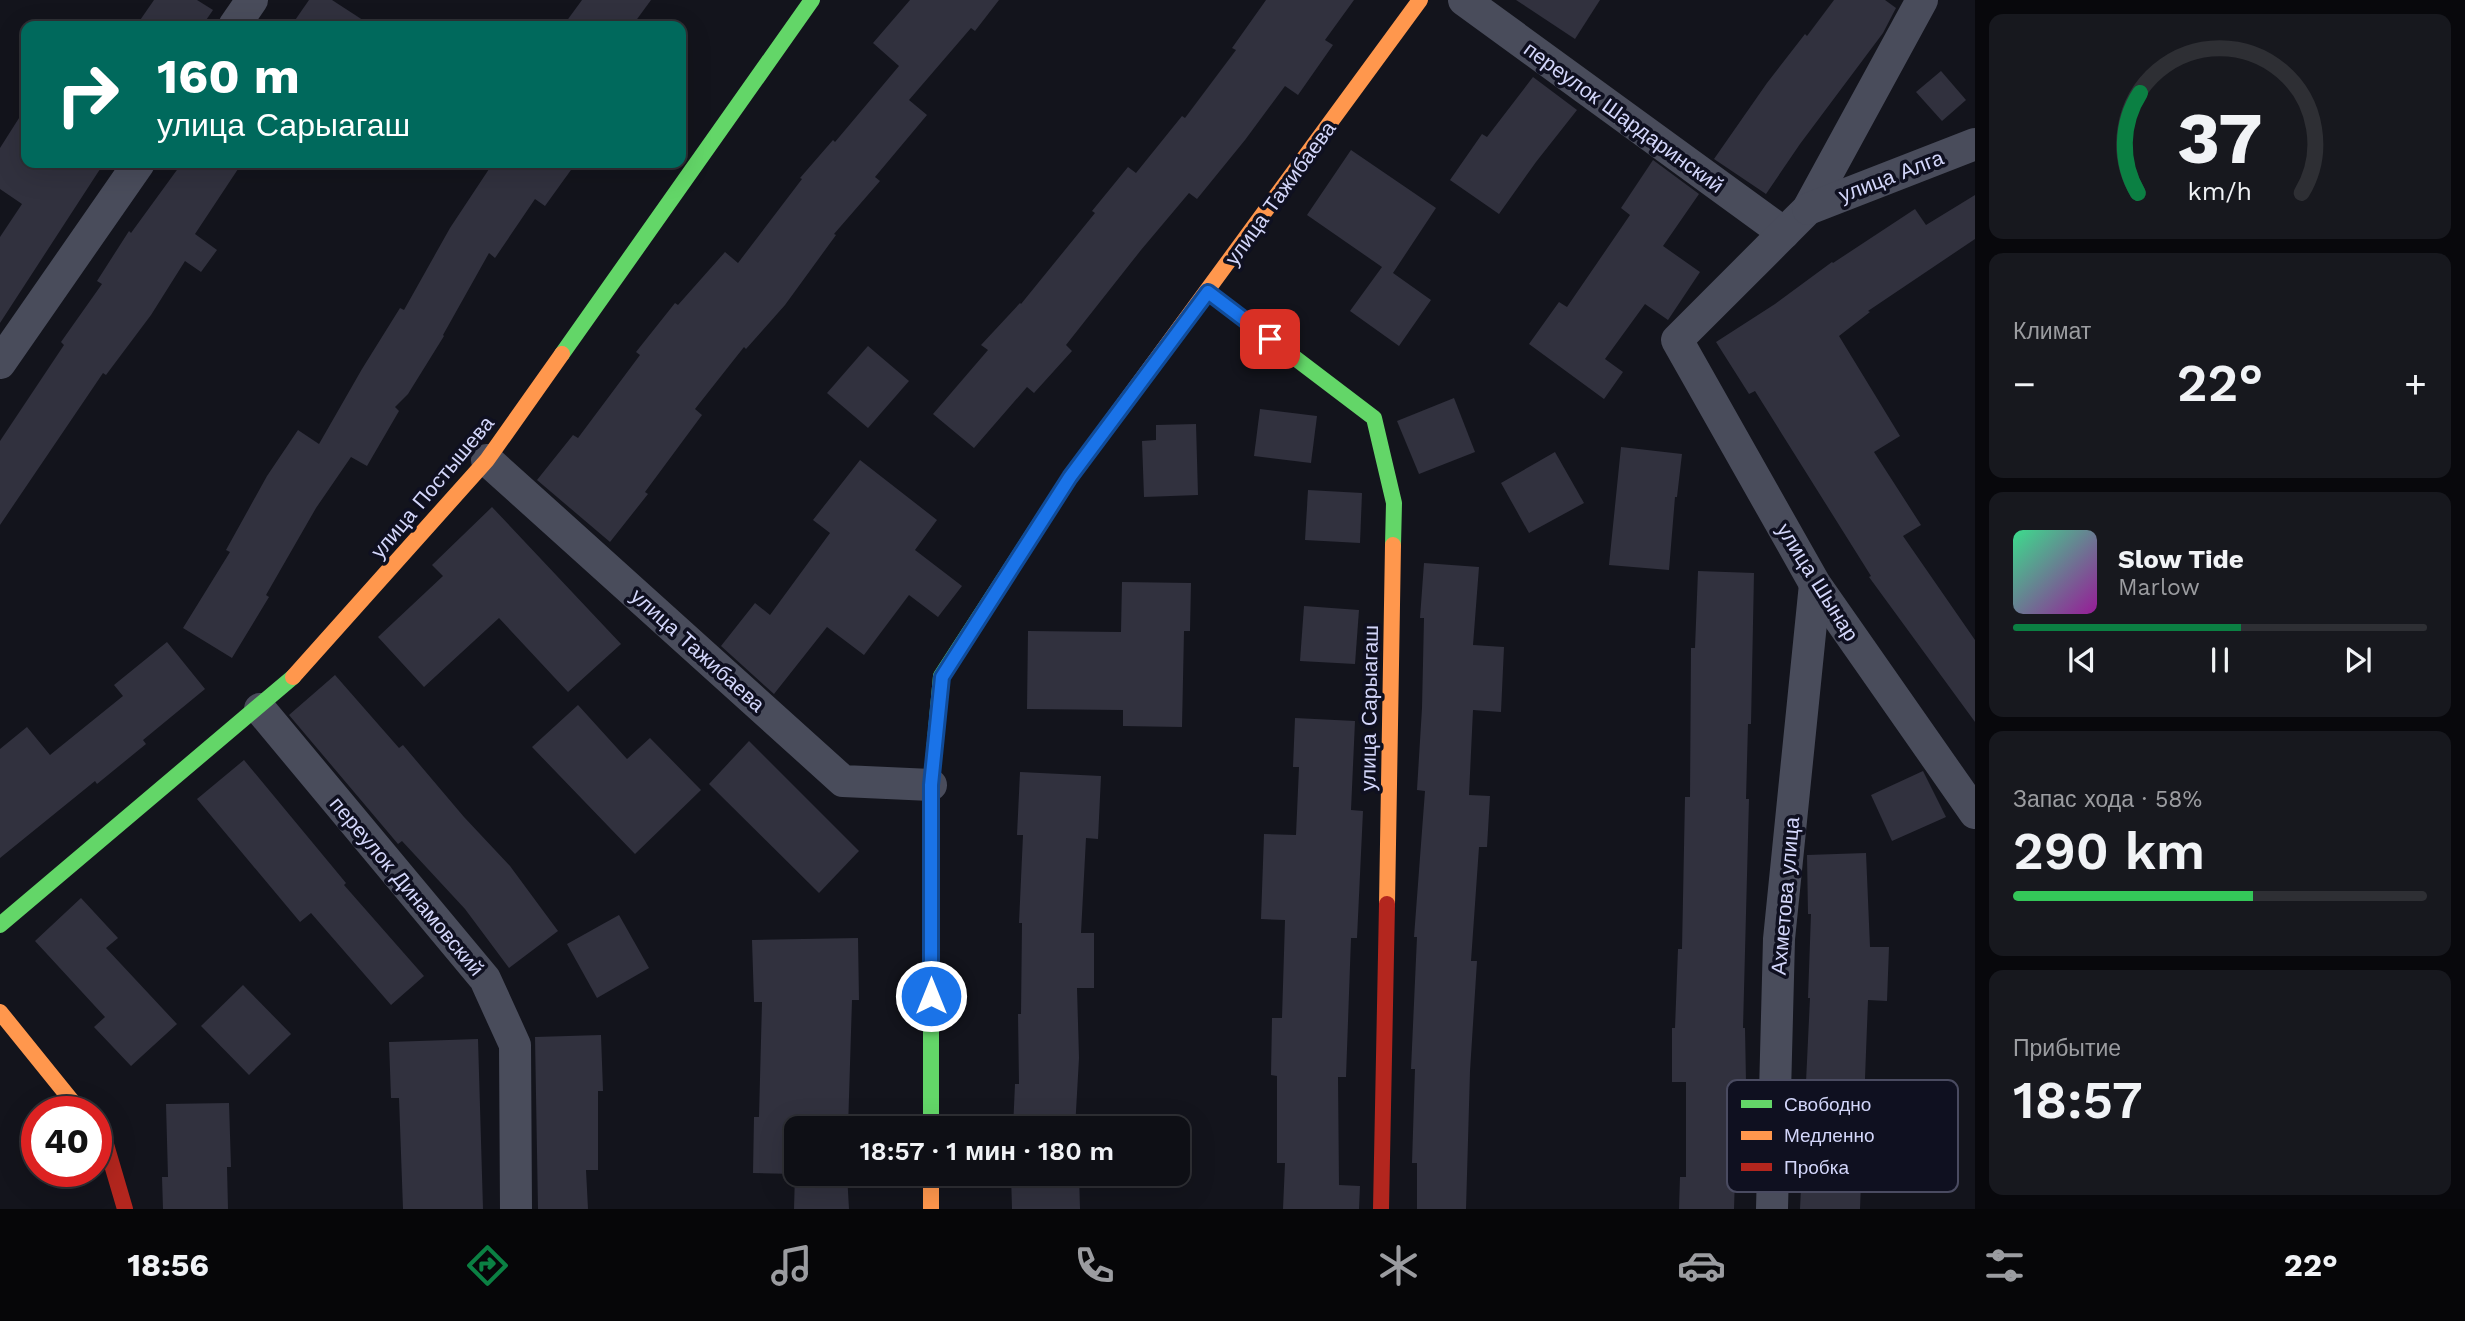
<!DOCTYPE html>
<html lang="ru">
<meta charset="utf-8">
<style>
:root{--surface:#0e0f15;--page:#17181e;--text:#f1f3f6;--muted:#9b9ca0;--line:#2e2f34;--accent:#0b8043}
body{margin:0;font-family:"Work Sans",sans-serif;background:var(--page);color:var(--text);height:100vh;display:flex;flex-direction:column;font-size:26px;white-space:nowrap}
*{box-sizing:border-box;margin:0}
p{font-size:23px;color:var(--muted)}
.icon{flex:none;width:38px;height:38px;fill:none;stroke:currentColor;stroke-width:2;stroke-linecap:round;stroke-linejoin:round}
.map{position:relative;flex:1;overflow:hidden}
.sheet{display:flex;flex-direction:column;gap:14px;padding:14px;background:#08080c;width:490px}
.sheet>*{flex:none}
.top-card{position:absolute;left:21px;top:21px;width:665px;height:147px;border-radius:14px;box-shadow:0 7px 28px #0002,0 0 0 2px var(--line);background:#00695c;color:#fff;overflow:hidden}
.speed{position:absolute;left:21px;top:1096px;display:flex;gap:14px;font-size:35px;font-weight:700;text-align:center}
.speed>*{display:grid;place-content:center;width:91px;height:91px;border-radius:50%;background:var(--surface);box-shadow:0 7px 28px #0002,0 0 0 2px var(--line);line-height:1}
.speed .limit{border:10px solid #d22;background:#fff;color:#111}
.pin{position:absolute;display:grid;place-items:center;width:60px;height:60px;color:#fff;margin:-30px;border-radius:14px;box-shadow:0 4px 10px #0006}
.me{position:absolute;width:77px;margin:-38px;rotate:0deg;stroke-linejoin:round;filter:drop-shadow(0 0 5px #0008)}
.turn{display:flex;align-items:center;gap:24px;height:147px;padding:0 21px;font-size:32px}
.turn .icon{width:91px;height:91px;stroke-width:2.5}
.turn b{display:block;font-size:49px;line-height:60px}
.big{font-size:52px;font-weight:600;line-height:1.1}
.sheet .card{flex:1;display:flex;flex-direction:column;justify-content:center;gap:10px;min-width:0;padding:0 24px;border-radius:14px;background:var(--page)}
.sheet .dial{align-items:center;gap:0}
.dial svg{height:182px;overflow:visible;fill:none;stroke:var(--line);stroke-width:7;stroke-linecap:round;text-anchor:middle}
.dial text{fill:var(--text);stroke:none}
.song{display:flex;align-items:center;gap:21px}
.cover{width:84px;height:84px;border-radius:10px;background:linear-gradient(135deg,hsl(150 70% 55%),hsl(300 70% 35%))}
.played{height:7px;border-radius:4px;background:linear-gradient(90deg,var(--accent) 55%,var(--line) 55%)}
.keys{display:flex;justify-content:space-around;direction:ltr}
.heat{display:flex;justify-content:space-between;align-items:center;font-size:38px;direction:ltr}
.charge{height:10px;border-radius:5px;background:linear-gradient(90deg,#34c759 58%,var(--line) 0)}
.trip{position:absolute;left:784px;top:1116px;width:406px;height:70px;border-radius:14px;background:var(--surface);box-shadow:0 7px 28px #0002,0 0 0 2px var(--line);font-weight:600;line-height:70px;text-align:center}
.dock{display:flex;height:112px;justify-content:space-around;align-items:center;background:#060608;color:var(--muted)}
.dock .icon{width:49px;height:49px}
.dock .on{color:var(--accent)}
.dock b{font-size:32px;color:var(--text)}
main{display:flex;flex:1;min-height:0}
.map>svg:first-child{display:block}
</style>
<main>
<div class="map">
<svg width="1975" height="1209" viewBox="0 0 1975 1209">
<rect width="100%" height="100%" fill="#13141c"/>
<g fill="#31313e">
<path d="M154,0H197L213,10L202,26H136Z"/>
<path d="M309,0H332L372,26H291Z"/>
<path d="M582,0H651L632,26H563Z"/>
<path d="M910,0H999L975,31L971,28L909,100L927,115L875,177L880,181L834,234L836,235L785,305L746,349L744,347L695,409L702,415L645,492L648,494L610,542L537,480L573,435L578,438L640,355L636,352L675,303L678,305L725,252L738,263L802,179L800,178L833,140L835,142L899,66L873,43Z"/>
<path d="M1266,0H1354L1325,40L1333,45L1298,95L1285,86L1245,140L1197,199L1189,193L1141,250L1066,345L1072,351L1034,393L1027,387L974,448L933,414L988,350L981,345L1020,303L1021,304L1095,213L1092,211L1128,167L1136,173L1182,116L1185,118L1236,50L1232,48Z"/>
<path d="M1516,0H1600L1575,39Z"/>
<path d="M1834,0H1885L1896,8L1883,33L1800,144L1766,194L1714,159L1767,83L1805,34L1807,36Z"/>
<path d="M1941,71L1966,100L1942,121L1916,92Z"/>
<path d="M1533,77L1577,110L1536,162L1499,214L1450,180L1482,134L1487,137Z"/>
<path d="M26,107V163H104L0,323V237L22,204L0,189V148Z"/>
<path d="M1351,150L1436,208L1393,273L1431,300L1399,346L1350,311L1382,267L1307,215Z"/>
<path d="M1653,160L1699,194L1663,246L1700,272L1668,320L1645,304L1605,359L1623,372L1604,399L1529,344L1559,302L1567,307L1630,215L1621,208Z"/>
<path d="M182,163H242L195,234L217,250L201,272L185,261L151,315L106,375L103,373L0,525V441L64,345L61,342L102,284L97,281L129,231L131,233Z"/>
<path d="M493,163H576L545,206L535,199L495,258L489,253L443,335L444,336L408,394L395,407L399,411L367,466L351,457L316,508L266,595L269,597L232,658L183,628L230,552L226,550L267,476L298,430L319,444L362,369L400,308L404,310L450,228Z"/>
<path d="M1975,195V239L1868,311L1870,312L1839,336L1900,436L1874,452L1921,525L1903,536L1975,640V722L1869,577L1871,576L1755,391L1749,394L1716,342L1775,304L1832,262L1833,263L1915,209L1926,225Z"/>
<path d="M868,346L909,381L868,428L827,393Z"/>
<path d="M1454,398L1475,452L1419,474L1397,421Z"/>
<path d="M1260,409L1317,416L1311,463L1254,456Z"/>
<path d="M1196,424L1198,495L1144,497L1142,441L1156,440V425Z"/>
<path d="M1621,447L1682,454L1677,497H1675L1669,570L1609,565Z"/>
<path d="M1555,452L1584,503L1529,533L1501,483Z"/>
<path d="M860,460L937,520L915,550L962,586L938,617L909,595L864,655L827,627L774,694L721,646L755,603L770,615L830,533L813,520Z"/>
<path d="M1308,490L1362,493L1360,543L1305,540Z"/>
<path d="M492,507L621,644L568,692L499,618L424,687L378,637L443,576L432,565Z"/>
<path d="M1424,563L1479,567L1473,645L1504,647L1501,712L1473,710L1469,795L1490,796L1487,847H1479L1471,961H1477L1470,1071L1466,1209H1417V1163H1412L1415,1069H1411L1417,937H1414L1425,791L1417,790L1422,708L1424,618H1420Z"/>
<path d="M1698,571L1754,573L1751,724H1748L1746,799H1749L1743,1028H1745L1746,1082H1738L1739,1145H1736L1734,1209H1679L1680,1177H1686V1082H1672V1028H1675L1678,949H1682L1685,797H1690L1691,648H1695Z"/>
<path d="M1122,582L1191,583L1190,631H1184L1182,727L1123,726V710L1027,709L1028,631L1121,632Z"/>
<path d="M1304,606L1359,610L1355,664L1300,661Z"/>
<path d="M167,642L205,689L143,740L146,744L97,784L95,781L0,858V749L27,727L50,755L123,696L114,685Z"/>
<path d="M335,675L399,748L403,745L464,817L510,866L558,931L509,968L465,909L402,841L398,844L289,715Z"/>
<path d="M578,705L627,759L650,738L701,790L635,854L532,747Z"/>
<path d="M1295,718L1355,721L1351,810L1363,811L1357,938H1351L1346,1077H1338L1339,1185L1360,1186L1359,1209H1283L1285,1163H1277V1076L1271,1075L1272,1018H1282L1285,920L1261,919L1264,834L1296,835L1299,767H1293Z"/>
<path d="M749,741L859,851L819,893L709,784Z"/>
<path d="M244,760L346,883L344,885L424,976L391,1005L311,913L300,922L197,799Z"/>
<path d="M1923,771L1946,817L1892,841L1871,795Z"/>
<path d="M1020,772L1101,776L1098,839L1086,838L1081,933H1094V988H1077L1079,1058L1075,1129H1013L1015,1084H1019L1018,1014H1021L1022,923H1019L1023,835H1017Z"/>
<path d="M1866,853L1870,947H1889L1887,1001L1868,1000L1860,1209H1800L1810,998H1808L1811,914H1808L1807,855Z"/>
<path d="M81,898L118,938L106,948L177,1024L131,1066L94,1027L105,1017L35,941Z"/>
<path d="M619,915L649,968L597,998L567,944Z"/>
<path d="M858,938L859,1000H852L848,1129H796V1174H847L849,1209H794L795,1174L753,1173L754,1117H759L762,1002H754L752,940Z"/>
<path d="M243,985L291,1034L249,1075L201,1026Z"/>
<path d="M601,1035L603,1091H598V1170H586L588,1209H538L535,1037Z"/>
<path d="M478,1039L483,1209H403L399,1098H391L389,1042Z"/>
<path d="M229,1103L231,1167H227L228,1209H163L162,1177H168L166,1104Z"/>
<path d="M1011,1174H1079L1080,1209H1012Z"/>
</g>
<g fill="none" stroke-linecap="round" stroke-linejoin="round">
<g stroke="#494c5b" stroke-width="32">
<path d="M1464,0L1784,233"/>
<path d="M1922,0L1808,209L1677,340L1815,584L1975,813"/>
<path d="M234,26L252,0"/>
<path d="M1808,209L1975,144"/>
<path d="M0,363L139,163"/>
<path d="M487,460L843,781L931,785"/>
<path d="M260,709L485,979L515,1045L516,1209"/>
<path d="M1772,1209L1779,939L1815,584"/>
</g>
<g stroke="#63d668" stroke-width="16">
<path d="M1208,292L1374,418L1394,503L1393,545"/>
<path d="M562,354L812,0"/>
<path d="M0,925L293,677"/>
<path d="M931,1129V785L941,676L1070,477L1090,450"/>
</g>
<g stroke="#ff974d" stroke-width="16">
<path d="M1090,450L1420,0"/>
<path d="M293,677L487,460L562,354"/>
<path d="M1387,904L1393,545"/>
<path d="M0,1012L80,1111"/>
<path d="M931,1174V1209"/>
</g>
<g stroke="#b3261e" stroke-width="16">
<path d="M96,1131L105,1141L125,1209"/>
<path d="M1381,1209L1387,904"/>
</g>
</g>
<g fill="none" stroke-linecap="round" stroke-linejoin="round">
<defs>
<path id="route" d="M931,996V785L942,677L1070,477L1208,292L1270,339"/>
</defs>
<use href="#route" stroke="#114b97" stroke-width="18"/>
<use href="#route" stroke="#1a73e8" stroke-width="12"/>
</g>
<g text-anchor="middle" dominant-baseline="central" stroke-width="7" stroke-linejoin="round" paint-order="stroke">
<g font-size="21" fill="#d3d6fa" stroke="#0f1020">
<text transform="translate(1624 117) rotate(36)">переулок Шардаринский</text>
<text transform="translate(1891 176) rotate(-21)">улица Алга</text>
<text transform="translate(1280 193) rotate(-54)">улица Тажибаева</text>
<text transform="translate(432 487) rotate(-50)">улица Постышева</text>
<text transform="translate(1818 582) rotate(58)">улица Шынар</text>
<text transform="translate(698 650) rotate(42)">улица Тажибаева</text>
<text transform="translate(1369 708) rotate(-89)">улица Сарыагаш</text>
<text transform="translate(407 886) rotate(50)">переулок Динамовский</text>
<text transform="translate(1785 896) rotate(-85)">Ахметова улица</text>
</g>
</g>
<rect x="1727" y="1080" width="231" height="112" rx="10" fill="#0f1020" stroke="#4a4b61" stroke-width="2"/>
<rect x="1741" y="1100" width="31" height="8" fill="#63d668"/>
<rect x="1741" y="1131" width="31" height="9" fill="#ff974d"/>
<rect x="1741" y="1163" width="31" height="8" fill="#b3261e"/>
<g font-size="19" fill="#d3d6fa">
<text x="1784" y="1111">Свободно</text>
<text x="1784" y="1142">Медленно</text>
<text x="1784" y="1174">Пробка</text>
</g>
</svg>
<div class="speed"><div class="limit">40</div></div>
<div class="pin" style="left:1270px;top:339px;background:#d93025"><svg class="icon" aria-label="arrive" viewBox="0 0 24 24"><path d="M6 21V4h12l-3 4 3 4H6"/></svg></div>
<svg class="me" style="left:931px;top:996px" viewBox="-20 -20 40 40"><circle r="17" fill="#1a73e8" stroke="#fff" stroke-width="3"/><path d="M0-11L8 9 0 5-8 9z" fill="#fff"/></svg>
<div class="trip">18:57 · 1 мин · 180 m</div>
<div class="top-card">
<div class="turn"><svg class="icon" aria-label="right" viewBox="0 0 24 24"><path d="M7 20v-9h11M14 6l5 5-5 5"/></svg><div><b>160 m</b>улица Сарыагаш</div></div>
</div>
</div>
<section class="sheet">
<div class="card dial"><svg viewBox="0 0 100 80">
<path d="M14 69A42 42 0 1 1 86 69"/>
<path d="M14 69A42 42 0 0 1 15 25" stroke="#0b8043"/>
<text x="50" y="56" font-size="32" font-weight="700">37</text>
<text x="50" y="72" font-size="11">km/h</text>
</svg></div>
<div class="card"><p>Климат</p>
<div class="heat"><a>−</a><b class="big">22°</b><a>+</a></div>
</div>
<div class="card">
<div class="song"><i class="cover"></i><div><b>Slow Tide</b><p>Marlow</p></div></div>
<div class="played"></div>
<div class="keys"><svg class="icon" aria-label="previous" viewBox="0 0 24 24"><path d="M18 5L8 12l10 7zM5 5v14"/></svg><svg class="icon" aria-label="pause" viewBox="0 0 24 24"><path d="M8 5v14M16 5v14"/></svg><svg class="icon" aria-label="next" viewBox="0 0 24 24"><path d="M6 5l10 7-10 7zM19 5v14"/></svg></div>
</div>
<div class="card"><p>Запас хода · 58%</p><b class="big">290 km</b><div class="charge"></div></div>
<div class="card"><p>Прибытие</p><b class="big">18:57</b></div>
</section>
</main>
<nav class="dock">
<b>18:56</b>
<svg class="icon on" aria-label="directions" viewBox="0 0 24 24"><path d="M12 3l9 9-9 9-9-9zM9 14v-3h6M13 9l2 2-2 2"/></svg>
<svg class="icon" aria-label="music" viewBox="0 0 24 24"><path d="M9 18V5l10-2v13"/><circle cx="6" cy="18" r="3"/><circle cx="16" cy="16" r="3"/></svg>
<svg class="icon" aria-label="phone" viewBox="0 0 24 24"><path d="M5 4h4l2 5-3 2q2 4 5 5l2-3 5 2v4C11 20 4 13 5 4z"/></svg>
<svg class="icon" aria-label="climate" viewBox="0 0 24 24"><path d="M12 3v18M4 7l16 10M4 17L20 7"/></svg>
<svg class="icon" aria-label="car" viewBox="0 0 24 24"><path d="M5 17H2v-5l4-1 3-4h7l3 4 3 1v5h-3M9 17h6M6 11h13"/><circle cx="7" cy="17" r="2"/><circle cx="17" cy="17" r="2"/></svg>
<svg class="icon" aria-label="filters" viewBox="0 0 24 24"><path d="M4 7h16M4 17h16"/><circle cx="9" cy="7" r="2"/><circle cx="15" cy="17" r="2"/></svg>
<b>22°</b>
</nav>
